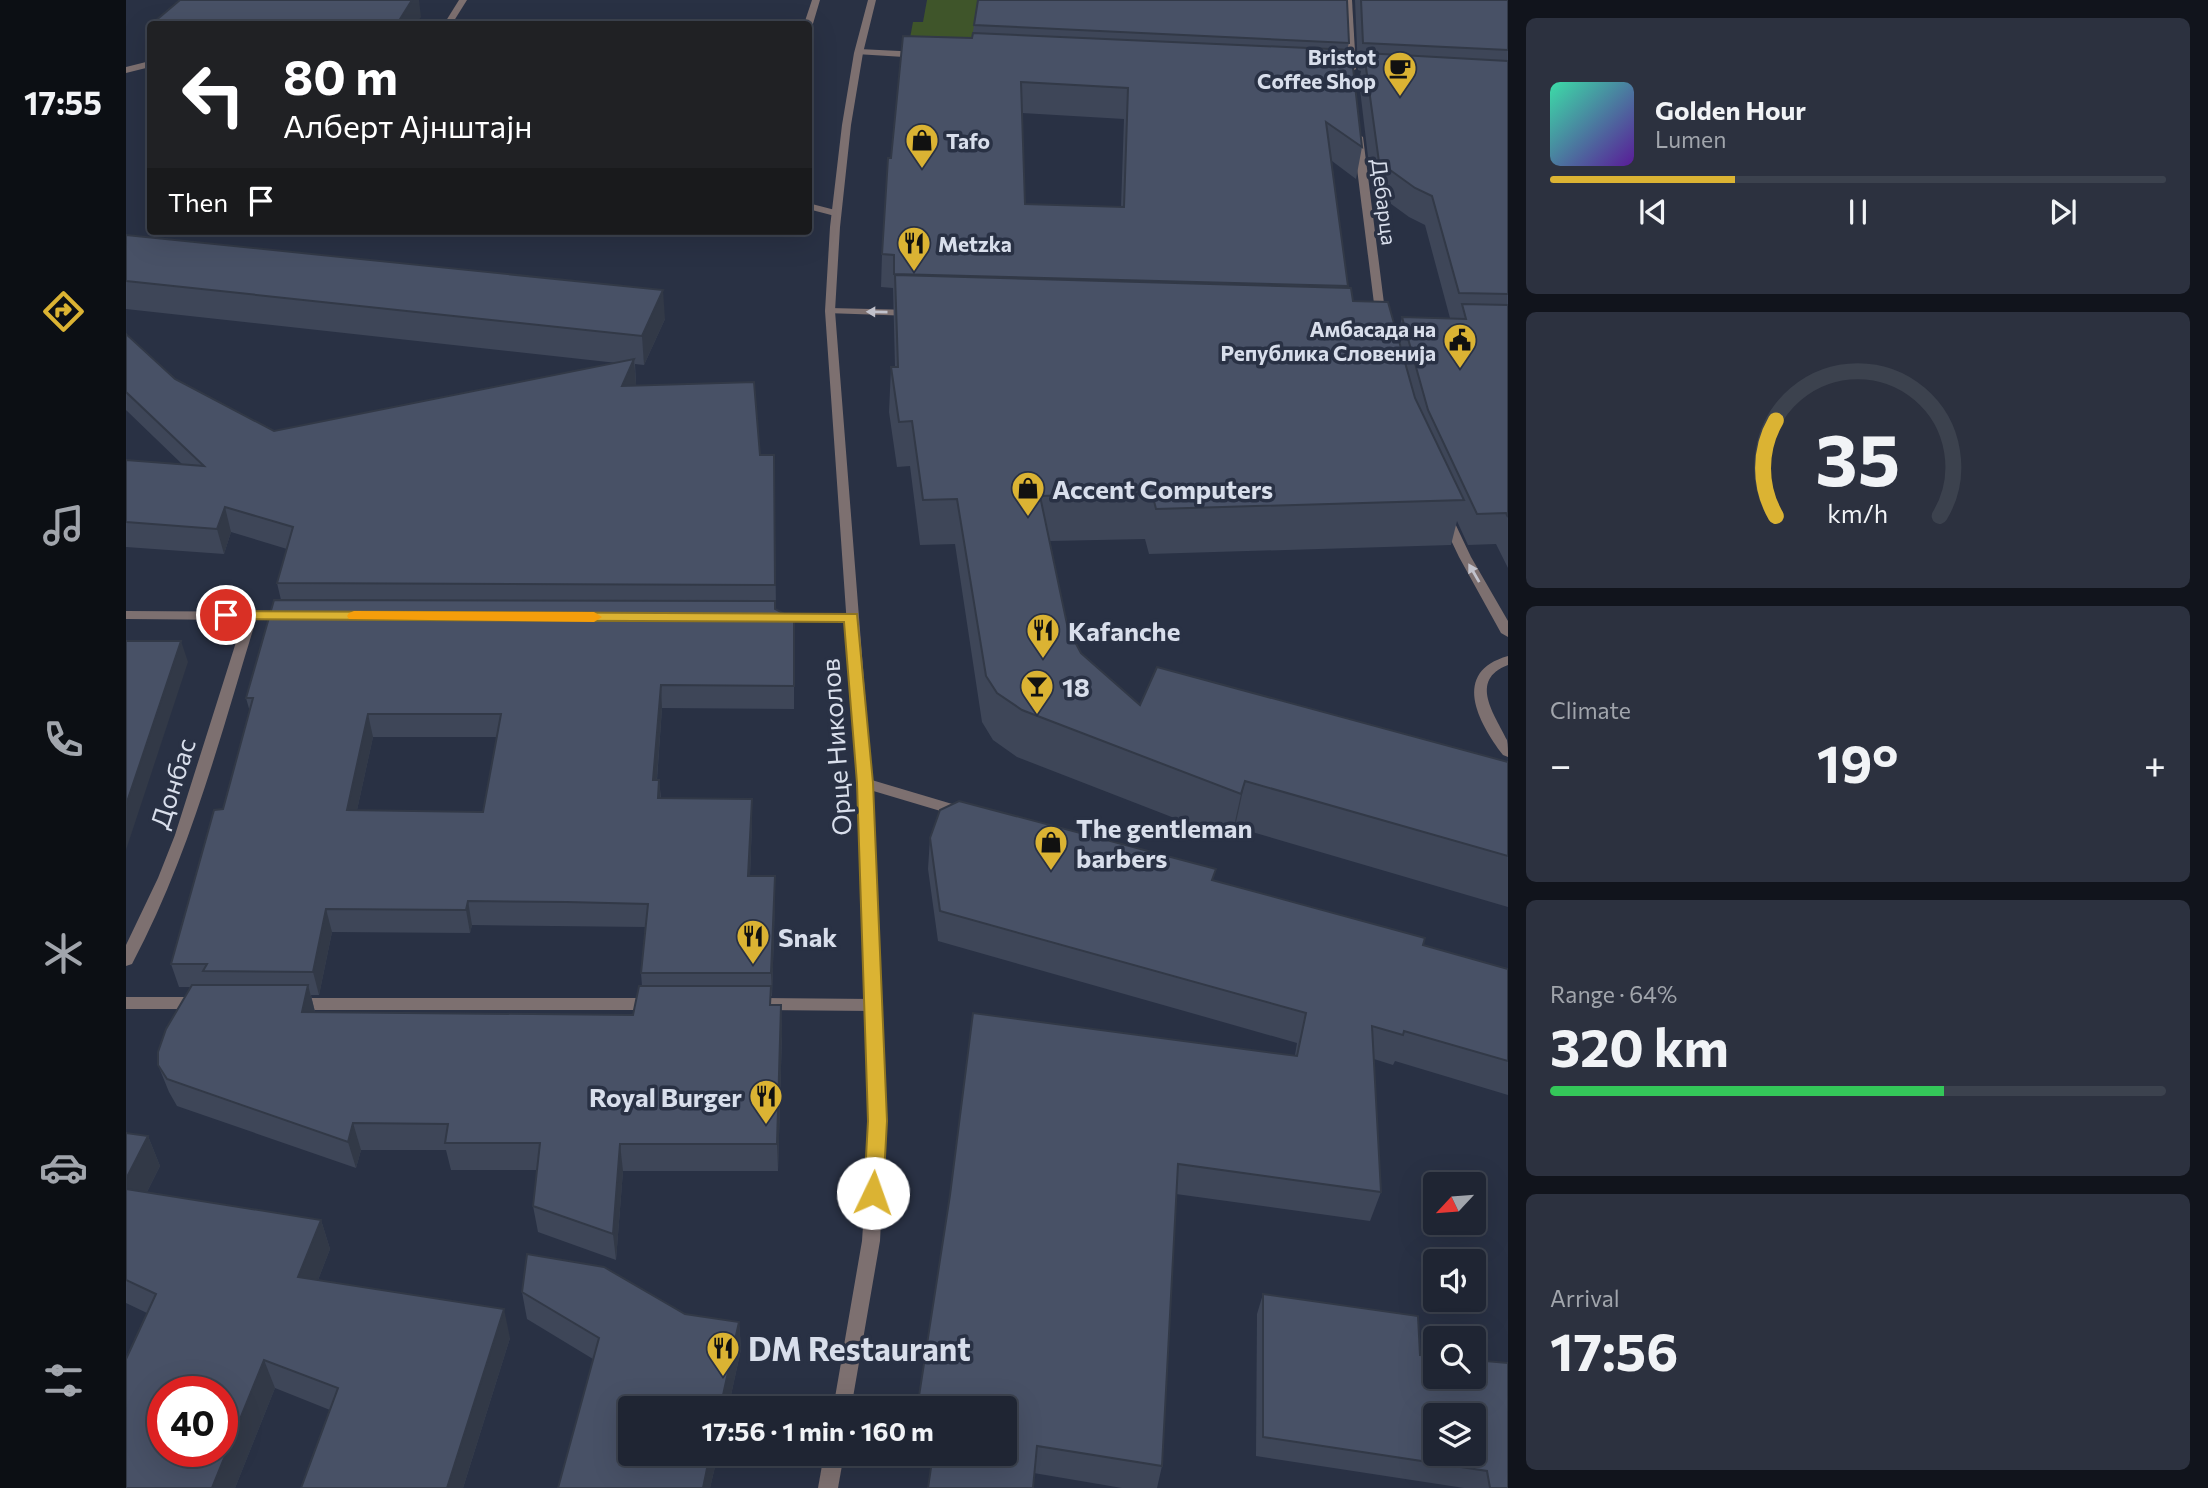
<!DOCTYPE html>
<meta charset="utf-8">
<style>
:root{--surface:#1f2533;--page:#2c313f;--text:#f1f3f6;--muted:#a1a5ac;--line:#3c424e;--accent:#dbb333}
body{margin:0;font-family:Commissioner,sans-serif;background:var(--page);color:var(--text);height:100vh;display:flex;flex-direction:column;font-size:26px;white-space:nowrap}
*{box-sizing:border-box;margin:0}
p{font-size:23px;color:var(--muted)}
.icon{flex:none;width:38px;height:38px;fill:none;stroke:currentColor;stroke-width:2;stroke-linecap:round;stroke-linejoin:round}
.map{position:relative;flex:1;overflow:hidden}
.side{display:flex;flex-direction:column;gap:18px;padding:18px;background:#11141c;width:700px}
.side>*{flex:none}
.guide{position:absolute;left:21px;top:21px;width:665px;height:214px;border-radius:7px;box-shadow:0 7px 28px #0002,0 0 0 2px var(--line);background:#202124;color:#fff;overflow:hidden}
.needle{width:46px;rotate:244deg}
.buttons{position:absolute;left:1297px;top:1172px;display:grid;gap:14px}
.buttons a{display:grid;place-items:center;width:63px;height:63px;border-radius:7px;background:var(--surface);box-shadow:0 7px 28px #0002,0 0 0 2px var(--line);font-size:35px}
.speed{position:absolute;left:21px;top:1376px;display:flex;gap:14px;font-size:35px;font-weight:700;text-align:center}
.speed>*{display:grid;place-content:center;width:91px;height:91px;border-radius:50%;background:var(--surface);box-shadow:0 7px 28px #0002,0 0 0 2px var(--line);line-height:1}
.speed .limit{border:10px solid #d22;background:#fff;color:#111}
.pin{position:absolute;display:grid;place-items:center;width:60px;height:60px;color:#fff;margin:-30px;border:4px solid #fff;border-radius:50%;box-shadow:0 2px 7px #0007}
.me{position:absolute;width:77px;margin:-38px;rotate:3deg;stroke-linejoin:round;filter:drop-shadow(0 0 5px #0008)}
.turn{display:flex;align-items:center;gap:24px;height:147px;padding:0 21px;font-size:32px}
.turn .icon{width:91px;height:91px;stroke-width:2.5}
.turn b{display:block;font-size:49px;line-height:60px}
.then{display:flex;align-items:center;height:66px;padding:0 21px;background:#0003;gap:14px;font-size:26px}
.big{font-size:52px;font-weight:700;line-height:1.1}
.side .widget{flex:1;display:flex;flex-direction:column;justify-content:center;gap:10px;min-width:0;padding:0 24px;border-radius:10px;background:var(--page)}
.side .dial{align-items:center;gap:0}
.dial svg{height:182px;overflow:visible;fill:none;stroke:var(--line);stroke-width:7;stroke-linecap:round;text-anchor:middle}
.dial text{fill:var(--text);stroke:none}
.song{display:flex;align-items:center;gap:21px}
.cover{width:84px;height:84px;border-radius:10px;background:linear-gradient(135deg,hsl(160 70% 55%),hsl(270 70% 35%))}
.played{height:7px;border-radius:4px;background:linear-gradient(90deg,var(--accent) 30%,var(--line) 30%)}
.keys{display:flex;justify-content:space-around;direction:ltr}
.heat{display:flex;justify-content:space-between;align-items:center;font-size:38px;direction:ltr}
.charge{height:10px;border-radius:5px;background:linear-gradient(90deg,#34c759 64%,var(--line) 0)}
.trip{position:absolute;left:492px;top:1396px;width:399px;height:70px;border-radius:7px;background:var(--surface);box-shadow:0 7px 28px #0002,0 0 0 2px var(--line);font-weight:700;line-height:70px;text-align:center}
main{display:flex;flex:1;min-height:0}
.menu{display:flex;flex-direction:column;width:126px;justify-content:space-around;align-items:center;background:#0c0f14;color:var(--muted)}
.menu .icon{width:49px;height:49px}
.menu .current{color:var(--accent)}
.menu b{font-size:32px;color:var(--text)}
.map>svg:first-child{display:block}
</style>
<main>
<nav class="menu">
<b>17:55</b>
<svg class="icon current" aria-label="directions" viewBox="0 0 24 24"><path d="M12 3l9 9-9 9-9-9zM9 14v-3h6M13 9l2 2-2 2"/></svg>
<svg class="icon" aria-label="music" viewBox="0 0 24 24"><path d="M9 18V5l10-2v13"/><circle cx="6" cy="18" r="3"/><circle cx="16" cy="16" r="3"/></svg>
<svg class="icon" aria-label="phone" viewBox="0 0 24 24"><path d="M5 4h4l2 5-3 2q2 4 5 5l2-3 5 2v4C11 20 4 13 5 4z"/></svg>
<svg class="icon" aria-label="climate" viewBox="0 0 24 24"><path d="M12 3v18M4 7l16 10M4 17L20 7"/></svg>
<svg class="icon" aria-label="car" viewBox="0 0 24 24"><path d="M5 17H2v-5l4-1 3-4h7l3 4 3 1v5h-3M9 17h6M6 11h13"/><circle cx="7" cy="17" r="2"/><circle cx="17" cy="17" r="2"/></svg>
<svg class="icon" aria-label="filters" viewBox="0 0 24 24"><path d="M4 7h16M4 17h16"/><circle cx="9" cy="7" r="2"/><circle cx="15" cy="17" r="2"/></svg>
</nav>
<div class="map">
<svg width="1382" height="1488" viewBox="0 0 1382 1488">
<rect width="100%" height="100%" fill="#293144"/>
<path fill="#3f552a" d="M801,0H892L902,44L784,38L787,22H797Z"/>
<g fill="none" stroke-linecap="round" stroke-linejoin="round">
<g fill="#7d7070" fill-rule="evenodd">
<path d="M333,0H341L326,24H318Z"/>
<path d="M686,0H694L686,27L682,30V24H678Z"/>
<path d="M24,61V67L0,73V67Z"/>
<path d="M682,203L713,211L714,213L709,216L682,209Z"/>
<path d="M0,611L161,612L168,616L161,620H130C94,737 64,855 6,964L0,966V945L32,878L49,835L117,620L0,619Z"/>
<path d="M647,613L726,614L733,618L726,622L642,620L640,617L642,614Z"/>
<path d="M1382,656V665C1342,680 1369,715 1381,740C1382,745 1382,752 1382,757L1377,755C1352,722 1325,672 1382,656Z"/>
<path d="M0,997H74L80,999L82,1003L80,1007L74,1009H0Z"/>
<path d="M168,998H525L531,1000L533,1004L531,1008L525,1010H168L162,1008L160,1004L162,1000Z"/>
<path d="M626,998L747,999L753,1001L755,1005L753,1009L747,1011L626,1010L620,1008L618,1004L620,1000Z"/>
</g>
<g fill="#7d7070" fill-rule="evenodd">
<path d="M1218,0H1226L1230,69L1225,72L1220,69Z"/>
<path d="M733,49L794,52L798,55L794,58L730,54L729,52Z"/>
<path d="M1232,134L1237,137L1260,319L1255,322L1250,319L1227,137Z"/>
<path d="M704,308L786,310L791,313L786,316L700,313V309Z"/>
<path d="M1320,513L1326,517L1345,557L1382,621V637L1375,633L1333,557L1314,517Z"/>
<path d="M739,778L843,809L845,813L843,817L838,818L734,787L732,783Z"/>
</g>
<g fill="#7d7070" fill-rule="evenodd">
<path d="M742,0H750L737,53L725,125L714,227L709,311L746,783L760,1121L754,1241L725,1409H707L736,1241L744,1121L732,783L699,311L704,227L716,125L728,53Z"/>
<path d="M698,1454H718L712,1488H692Z"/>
</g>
</g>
<g fill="#3e4658" fill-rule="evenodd">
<path d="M1229,0H1382V568L1370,544L1342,545L1331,521L1325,545L1023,554L1019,539L924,541L942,629L955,653L1014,705L1382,762V907L1109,827L1105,840L891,757L867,740L856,722L829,544L794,545L784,466L771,467L763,412L765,367H769L767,288L755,287L756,254L765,158L846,38L848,25L1223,43L1221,50L1236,147L1230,179L1206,161L1221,288L1227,301L1272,336L1276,317L1324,318L1299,225L1283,217L1246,190L1233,81L1235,71L1232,70ZM896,113L998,119L995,207L899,204Z"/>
<path d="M0,235L539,319L518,365L509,364L510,384L509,386L634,455H648L650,609L668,619V709L536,708L531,780H533L535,798L626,822L624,876L649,900L646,996H645V1005H655L656,1033L652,1171H497L490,1260L412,1232L407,1206L411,1170H325L320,1150H235L230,1168L51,1106L43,1092L32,1065L64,987H53L45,964L97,809L124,712L120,698L155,600L151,583L161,549L105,532L98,554L0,547V460L56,464L0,410V334L49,379L148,431L491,363L0,309ZM247,737H371L357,812L231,810ZM346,925L519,927L515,973L516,986L507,1015L189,1012L185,995H193L206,932L344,933Z"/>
<path d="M804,838L1088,880L1297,945L1382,969V1095L1269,1061L1267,1065L1248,1059L1255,1192L1244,1221L1050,1194L1036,1466L1031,1488H996L797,1454H878L824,1195L1169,1055L1171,1043L812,941L802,869Z"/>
<path d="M0,1133L22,1136L34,1166L21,1192L195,1220L204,1249L192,1280L384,1338L337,1488H175L204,1410L149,1388L109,1488H0L21,1313L0,1303Z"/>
<path d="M396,1292L559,1314L613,1322L615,1349L602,1409H504L592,1454L584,1488H432L467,1359L401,1319Z"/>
<path d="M1137,1294L1294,1355L1382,1488H1338L1130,1456L1131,1314Z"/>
</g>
<g fill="#323947">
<path d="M286,0H293L295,17L290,24H271Z"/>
<path d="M537,290L539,319L518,365L516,336Z"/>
<path d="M508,359L510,384L498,411L496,386Z"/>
<path d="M99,507L105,532L98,554L91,529Z"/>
<path d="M55,641L62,662L0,850V805Z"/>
<path d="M535,685L536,708L529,803L527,780Z"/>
<path d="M242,714L247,737L226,833L221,810Z"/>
<path d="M533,780L535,803L532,798Z"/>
<path d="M1119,781L1109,827L1105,840L1115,794Z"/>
<path d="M626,799V822L623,900L622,876Z"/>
<path d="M649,876V900L646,996L645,973Z"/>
<path d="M342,901L346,925L344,933L340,910Z"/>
<path d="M200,909L206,932L193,995L187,972Z"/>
<path d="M182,985L189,1012H176Z"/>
<path d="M655,1005L656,1033L652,1171L651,1144Z"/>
<path d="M227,1123L235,1150L230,1168L222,1142Z"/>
<path d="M22,1136L34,1166L8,1218L0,1198V1179Z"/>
<path d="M494,1144L497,1171L490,1260L487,1234Z"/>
<path d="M195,1220L204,1249L182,1306L172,1277Z"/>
<path d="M378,1309L384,1338L337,1488H321Z"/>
<path d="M613,1322L615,1349L602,1409H594Z"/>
<path d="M138,1360L149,1388L109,1488H86Z"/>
<path d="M584,1454H592L584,1488H577Z"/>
</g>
<g fill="#485166" stroke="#323947" stroke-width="2" fill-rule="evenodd">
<path d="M54,0H286L271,24H37L28,22Z"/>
<path d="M852,0H1221L1223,43L848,25Z"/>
<path d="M1235,0H1382V50L1237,43Z"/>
<path d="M847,33L1225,50L1236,147L1200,122L1222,286L768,274V255L756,254L762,158H765L777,36L846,38ZM895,82L1002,88L998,207L899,204Z"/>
<path d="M1238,53L1382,61V294L1333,293L1306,196L1289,188L1253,162Z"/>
<path d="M0,235L537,290L516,336L0,281Z"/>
<path d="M769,275L1225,288L1227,301L1262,302L1289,398L1338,500L1030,509L1026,493L914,496L942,629L955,653L1014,705L1031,667L1382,762V856L1119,781L1115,794L896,710L871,693L860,676L831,499L797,500L786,421L773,422L765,367H772Z"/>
<path d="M1336,304L1382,305V517L1380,513L1351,514L1302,410L1276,317L1340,319Z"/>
<path d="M0,334L49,379L148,431L508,359L496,386L628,382L634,455H648L649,585L151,583L167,527L99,507L91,529L0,522V460L78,466L0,392Z"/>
<path d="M148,600L649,601V609L668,619V686L535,685L527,780H533L532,798L626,799L622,876H649L645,973H515L522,904L441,902L342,901L340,910L200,909L187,972L77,971L81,964H45L88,810L97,809L127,698H120ZM242,714H375L357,812L221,810Z"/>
<path d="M0,641H55L0,805Z"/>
<path d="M833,801L1090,869L1086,880L1299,938L1297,945L1382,969V1061L1278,1031L1277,1035L1246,1026L1255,1192L1052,1164L1036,1466L911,1446L907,1488H802L807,1454H878V1409H791L824,1195L847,1013L1171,1056L1180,1013L814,911L804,838L814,810Z"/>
<path d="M66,985H182L176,1012L507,1015L513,986H645L644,1005H655L651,1144H494L487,1234L407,1206L414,1143H319L322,1124L227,1123L222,1142L41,1079L32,1065V1052L40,1029Z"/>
<path d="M0,1133L22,1136L0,1179Z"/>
<path d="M0,1189L195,1220L172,1277L378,1309L321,1488H175L212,1388L138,1360L86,1488H0V1359L30,1294L0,1280ZM37,1391H96V1451H37Z"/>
<path d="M401,1254L478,1267L559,1314L613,1322L594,1409H504V1454H584L577,1488H432L473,1338L396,1292Z"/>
<path d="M1137,1294L1292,1316L1294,1355L1309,1356V1377H1348V1360L1382,1363V1488H1364L1361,1471L1137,1437ZM1309,1416H1348V1454H1309Z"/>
</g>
<defs><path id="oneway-solid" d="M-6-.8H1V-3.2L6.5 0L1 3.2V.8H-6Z" transform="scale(1.75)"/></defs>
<g fill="#c1c2cc">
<use href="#oneway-solid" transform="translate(751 312) rotate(-179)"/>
<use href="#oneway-solid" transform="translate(1348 573) rotate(-120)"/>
</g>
<path fill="#dbb333" stroke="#8e7421" stroke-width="2" d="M100,611L731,614L747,783L761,1121L757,1193L754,1199L747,1201L740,1199L738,1193L742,1121L731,783L718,622L94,619L92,615L94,612Z"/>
<path fill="#f59e0b" d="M228,611L468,612L476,617L468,622L223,619L221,616L223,613Z"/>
<defs>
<symbol id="cafe-pin" viewBox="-11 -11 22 30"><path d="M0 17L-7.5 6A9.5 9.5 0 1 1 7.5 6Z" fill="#dbb333" stroke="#293144"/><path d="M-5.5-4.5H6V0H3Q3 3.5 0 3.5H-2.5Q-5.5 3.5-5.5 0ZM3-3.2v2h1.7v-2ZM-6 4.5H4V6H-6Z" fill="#111"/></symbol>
<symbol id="shop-pin" viewBox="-11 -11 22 30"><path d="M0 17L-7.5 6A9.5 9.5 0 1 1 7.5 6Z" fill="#dbb333" stroke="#293144"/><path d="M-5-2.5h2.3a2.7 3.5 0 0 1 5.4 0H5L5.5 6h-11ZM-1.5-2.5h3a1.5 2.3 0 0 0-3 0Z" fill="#111"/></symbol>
<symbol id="restaurant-pin" viewBox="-11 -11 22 30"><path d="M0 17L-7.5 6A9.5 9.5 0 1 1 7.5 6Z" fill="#dbb333" stroke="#293144"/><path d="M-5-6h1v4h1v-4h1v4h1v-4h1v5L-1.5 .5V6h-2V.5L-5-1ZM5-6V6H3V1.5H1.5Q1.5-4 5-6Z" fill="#111"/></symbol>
<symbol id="civic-pin" viewBox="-11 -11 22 30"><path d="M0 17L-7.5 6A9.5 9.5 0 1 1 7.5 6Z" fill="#dbb333" stroke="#293144"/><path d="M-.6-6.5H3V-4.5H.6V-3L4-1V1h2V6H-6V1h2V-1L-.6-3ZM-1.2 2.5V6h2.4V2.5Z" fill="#111"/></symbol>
<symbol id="bar-pin" viewBox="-11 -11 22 30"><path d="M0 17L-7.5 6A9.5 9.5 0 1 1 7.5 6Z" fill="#dbb333" stroke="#293144"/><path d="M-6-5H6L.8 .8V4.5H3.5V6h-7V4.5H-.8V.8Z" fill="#111"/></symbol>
</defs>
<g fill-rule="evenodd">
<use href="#cafe-pin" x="1255" y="49" width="38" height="52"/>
<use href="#shop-pin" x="777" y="121" width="38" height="52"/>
<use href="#restaurant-pin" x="769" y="224" width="38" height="52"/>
<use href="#civic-pin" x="1315" y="321" width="38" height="52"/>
<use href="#shop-pin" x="883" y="469" width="38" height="52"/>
<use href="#restaurant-pin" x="898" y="611" width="38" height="52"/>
<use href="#bar-pin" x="892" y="667" width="38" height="52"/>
<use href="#shop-pin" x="906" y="823" width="38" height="52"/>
<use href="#restaurant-pin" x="608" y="917" width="38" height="52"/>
<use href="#restaurant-pin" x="621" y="1077" width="38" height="52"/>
<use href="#restaurant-pin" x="578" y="1329" width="38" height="52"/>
</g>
<g text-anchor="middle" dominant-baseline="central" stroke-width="7" stroke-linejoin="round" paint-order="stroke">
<g font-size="21" font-weight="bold" fill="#d8deeb" stroke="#293144" text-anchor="end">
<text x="1250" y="56">Bristot<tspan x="1250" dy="24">Coffee Shop</tspan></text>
<text x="820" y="140" text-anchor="start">Tafo</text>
<text x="812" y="243" text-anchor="start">Metzka</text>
<text x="1310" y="328">Амбасада на<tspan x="1310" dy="24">Република Словенија</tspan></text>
</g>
<g font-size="21" fill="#d8deeb" stroke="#293144">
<text transform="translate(1259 202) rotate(83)">Дебарца</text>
</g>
<g font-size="26" font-weight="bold" fill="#d8deeb" stroke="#293144" text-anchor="start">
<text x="926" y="488">Accent Computers</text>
<text x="942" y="630">Kafanche</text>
<text x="936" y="686">18</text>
<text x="950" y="827">The gentleman<tspan x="950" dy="30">barbers</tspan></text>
<text x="652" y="936">Snak</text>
<text x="616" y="1096" text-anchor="end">Royal Burger</text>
</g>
<g font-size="26" fill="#d8deeb" stroke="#293144">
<text transform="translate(709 747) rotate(-94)">Орце Николов</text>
<text transform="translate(46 783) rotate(-72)">Донбас</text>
</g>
<g font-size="32" font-weight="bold" fill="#d8deeb" stroke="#293144" text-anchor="start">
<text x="622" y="1348">DM Restaurant</text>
</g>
</g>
</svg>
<div class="buttons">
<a><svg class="needle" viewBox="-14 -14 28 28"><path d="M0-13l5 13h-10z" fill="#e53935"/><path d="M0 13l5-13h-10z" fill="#a1a5ac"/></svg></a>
<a><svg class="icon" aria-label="sound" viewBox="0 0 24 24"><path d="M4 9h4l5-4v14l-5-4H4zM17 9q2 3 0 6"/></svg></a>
<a><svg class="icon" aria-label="search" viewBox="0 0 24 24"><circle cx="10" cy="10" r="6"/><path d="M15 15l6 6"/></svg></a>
<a><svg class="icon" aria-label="layers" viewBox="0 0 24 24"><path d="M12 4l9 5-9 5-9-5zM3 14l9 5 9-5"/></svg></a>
</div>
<div class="speed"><div class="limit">40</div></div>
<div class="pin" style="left:100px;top:615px;background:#d93025"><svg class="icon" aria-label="arrive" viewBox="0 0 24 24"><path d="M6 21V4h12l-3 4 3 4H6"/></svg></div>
<svg class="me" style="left:747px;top:1193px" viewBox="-20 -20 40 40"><circle r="19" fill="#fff"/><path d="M0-13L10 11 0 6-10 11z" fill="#dbb333"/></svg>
<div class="trip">17:56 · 1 min · 160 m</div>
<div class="guide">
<div class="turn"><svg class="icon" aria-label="left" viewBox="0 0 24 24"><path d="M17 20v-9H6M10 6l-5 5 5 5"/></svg><div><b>80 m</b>Алберт Ајнштајн</div></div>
<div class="then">Then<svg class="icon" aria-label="arrive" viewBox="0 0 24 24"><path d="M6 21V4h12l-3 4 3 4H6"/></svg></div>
</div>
</div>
<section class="side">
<div class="widget">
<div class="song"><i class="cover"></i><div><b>Golden Hour</b><p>Lumen</p></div></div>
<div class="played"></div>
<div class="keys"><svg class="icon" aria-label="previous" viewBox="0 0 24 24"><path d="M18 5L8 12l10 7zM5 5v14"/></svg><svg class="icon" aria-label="pause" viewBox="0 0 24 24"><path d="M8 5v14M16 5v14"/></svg><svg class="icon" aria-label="next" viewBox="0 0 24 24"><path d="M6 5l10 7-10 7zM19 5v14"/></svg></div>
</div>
<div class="widget dial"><svg viewBox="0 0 100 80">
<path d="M14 69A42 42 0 1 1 86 69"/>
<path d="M14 69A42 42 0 0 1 14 27" stroke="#dbb333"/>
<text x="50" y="56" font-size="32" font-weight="700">35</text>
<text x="50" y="72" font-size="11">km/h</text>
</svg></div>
<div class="widget"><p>Climate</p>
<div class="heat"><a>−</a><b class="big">19°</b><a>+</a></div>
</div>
<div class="widget"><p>Range · 64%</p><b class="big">320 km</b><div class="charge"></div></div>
<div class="widget"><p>Arrival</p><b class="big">17:56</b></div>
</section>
</main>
